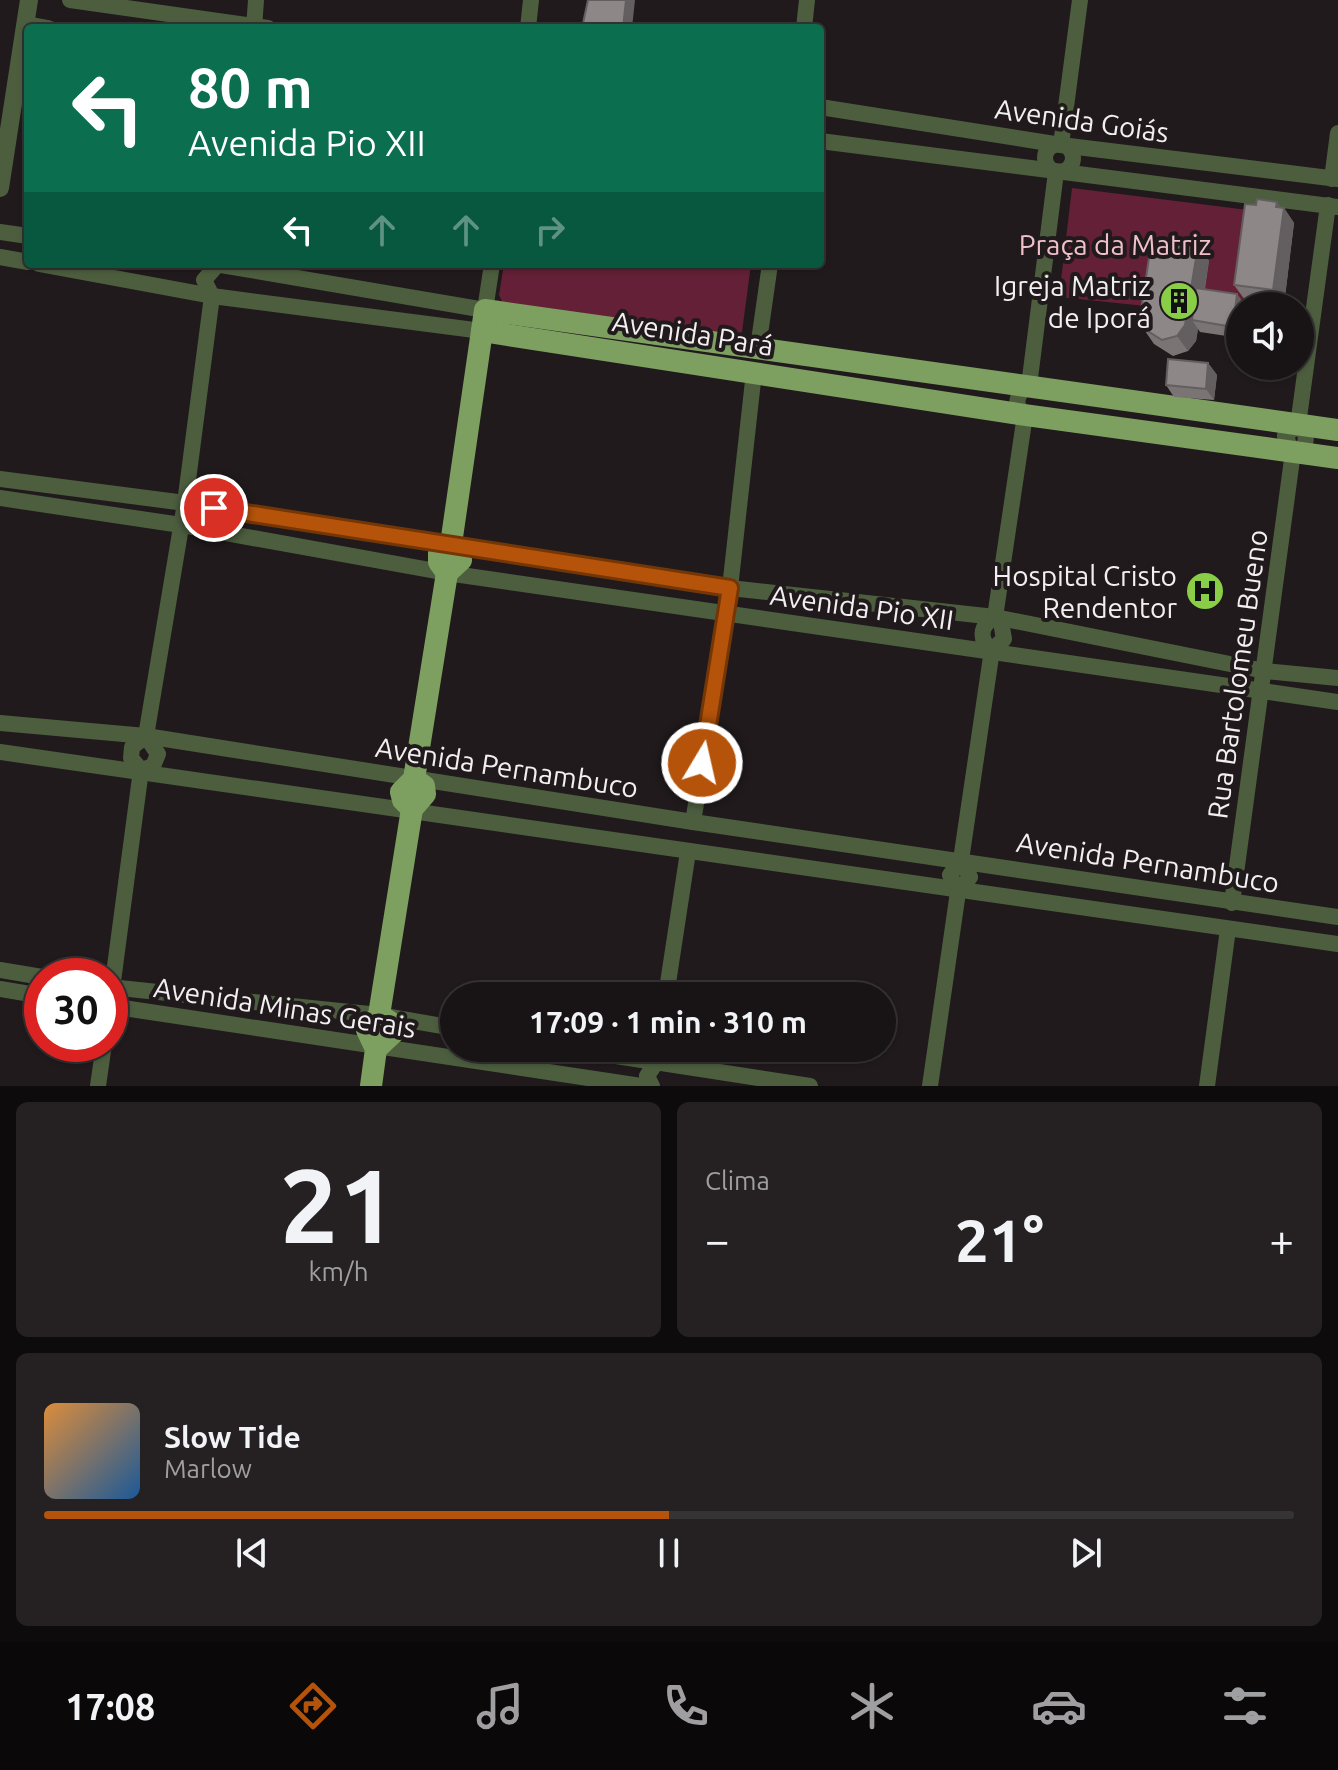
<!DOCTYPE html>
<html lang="pt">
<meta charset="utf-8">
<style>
:root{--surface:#181415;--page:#252122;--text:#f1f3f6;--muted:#9f9ea0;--line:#363334;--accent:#b45309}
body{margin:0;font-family:Ubuntu,sans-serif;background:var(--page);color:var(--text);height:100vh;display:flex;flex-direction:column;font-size:30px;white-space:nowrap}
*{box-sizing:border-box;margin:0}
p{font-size:26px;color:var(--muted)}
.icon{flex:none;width:44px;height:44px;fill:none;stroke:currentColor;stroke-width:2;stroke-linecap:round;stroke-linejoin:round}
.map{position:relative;height:1086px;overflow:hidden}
.drawer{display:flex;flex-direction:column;gap:16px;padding:16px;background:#0d0b0c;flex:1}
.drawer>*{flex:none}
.guide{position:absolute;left:24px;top:24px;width:800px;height:244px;border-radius:8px;box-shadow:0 2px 6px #0004,0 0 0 2px var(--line);background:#0b6e4f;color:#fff;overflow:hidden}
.tools{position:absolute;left:1226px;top:292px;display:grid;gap:16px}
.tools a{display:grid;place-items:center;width:88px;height:88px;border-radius:50%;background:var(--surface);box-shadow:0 2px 6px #0004,0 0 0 2px var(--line);font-size:40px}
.speed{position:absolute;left:24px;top:958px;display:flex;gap:16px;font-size:40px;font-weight:700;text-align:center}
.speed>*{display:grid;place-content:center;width:104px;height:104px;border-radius:50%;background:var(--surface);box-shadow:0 2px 6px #0004,0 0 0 2px var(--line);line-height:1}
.speed .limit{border:12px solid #d22;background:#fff;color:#111}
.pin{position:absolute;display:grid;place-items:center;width:68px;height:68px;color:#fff;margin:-34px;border:4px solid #fff;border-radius:50%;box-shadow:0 2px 8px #0007}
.me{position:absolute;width:88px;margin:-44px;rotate:9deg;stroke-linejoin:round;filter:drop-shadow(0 0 6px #0008)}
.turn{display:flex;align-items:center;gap:28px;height:168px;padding:0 32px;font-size:36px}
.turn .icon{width:104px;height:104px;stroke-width:2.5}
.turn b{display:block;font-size:56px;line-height:68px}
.lanes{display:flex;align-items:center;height:76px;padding:0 32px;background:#0003;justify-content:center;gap:40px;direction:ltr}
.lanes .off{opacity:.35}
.big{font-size:60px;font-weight:600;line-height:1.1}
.drawer .card{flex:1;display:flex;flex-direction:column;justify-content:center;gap:12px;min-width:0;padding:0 28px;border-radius:12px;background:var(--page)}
.drawer .dial{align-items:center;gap:0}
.dial b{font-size:104px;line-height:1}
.song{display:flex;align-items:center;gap:24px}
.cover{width:96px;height:96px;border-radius:12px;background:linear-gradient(135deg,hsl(30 70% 55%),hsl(210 70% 35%))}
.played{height:8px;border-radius:4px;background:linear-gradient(90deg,var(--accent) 50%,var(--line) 50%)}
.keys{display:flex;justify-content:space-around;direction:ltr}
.heat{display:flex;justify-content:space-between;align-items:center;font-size:44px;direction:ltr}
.drawer .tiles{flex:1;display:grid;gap:16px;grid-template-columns:1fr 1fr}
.card:last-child{grid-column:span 2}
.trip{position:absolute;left:440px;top:982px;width:456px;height:80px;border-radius:40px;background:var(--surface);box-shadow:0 2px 6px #0004,0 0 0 2px var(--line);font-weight:600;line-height:80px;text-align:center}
.dock{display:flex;height:128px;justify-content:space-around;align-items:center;background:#0a0808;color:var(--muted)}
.dock .icon{width:56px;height:56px}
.dock .active{color:var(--accent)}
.dock b{font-size:36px;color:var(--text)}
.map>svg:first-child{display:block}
</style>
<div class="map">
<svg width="1338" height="1086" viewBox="0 0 1338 1086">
<rect width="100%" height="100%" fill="#201a1c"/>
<g fill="#642036">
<path d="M1072,188L1256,211L1245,300L1204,294L1209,261L1155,307L1059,297Z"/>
<path d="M504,264H751L742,332L733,339L504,305L499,295Z"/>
</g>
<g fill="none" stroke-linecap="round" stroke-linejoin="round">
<g stroke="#4d5e3f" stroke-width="16">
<path d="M70,0L268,28"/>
<path d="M26,24L48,28"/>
<path d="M254,28L256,0"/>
<path d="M528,28L531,0"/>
<path d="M804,28L807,0"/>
<path d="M820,107L1061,145L1338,179"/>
<path d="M820,141L1338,207"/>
<circle cx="1059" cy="158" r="14"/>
<path d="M1061,145L1080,0"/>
<path d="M1332,179L1338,133"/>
<path d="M0,232L28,236"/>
<path d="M0,257L28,262"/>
<path d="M39,264L212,296L482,331"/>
<path d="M215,264L485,310L492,264"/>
<path d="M758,348L770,264"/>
<path d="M1293,452C1308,446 1310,436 1298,425L1328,205"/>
<path d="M0,479L185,503L730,588L995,617L1265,671L1338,678"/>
<path d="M0,498L181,525L447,573L1338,702"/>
<path d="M992,650C978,640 980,625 995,617L1025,415C1013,404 1016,394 1029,386L1056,172"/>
<path d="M0,723L146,736L693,822L1338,917"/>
<path d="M0,752L1338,944"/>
<path d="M141,770L153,766L158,754L146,736"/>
<path d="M693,822L727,615L754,372"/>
<path d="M958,892L950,875L961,860L992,650L1004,639L1001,622L995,617"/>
<path d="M1232,903L1293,452L1285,436L1298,425"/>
<path d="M0,970L42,977"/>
<path d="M110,987L379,1015L454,1028"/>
<path d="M0,989L42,996"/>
<path d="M666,996L688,852"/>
<path d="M110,1004L141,770L131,758L132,747L146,736L185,503L212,296L204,280L218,264"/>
<path d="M110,1006L641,1086"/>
<path d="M564,1048L810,1086"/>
<path d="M98,1086L104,1044"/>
<path d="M652,1086L647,1076L655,1064L658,1048"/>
<path d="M930,1086L958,892L970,877L961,860"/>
<path d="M1207,1086L1228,929"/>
</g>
<path stroke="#4d5e3f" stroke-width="18" d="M0,188L29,0"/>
<g stroke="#7da060" stroke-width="22">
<path d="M482,331L1025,415L1338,458"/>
<path d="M447,573L439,562V553L451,544L485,310L1338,430"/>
<path d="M412,809L403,800L401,792L414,779L447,573L461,560L459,552L451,544"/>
<path d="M376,1049L393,1033L390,1022L379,1015"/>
<path d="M371,1086L376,1049L367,1030L379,1015L412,809L425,794L424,786L414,779"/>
</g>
</g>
<g fill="#7a7475">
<path d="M1281,207L1284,208L1294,223L1284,305L1245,300L1234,285Z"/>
<path d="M1198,246L1209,261L1205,289L1237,294L1243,303L1240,306V338L1200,332L1198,329L1196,341L1188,351L1173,356L1154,344L1143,328Z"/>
<path d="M1208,363L1217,375L1214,400L1174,397L1166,385Z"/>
</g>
<g fill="#635e5f">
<path d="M626,0H635L632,28H623Z"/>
<path d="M1277,202L1283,210L1284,208L1294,223L1284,305L1273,290Z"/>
<path d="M1198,246L1209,261L1199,322L1192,320L1198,329L1196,341L1188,351L1177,336Z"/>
<path d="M1237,294L1246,306L1236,331L1233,327Z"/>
<path d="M1208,363L1217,375L1214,400L1206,389Z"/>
</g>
<g fill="#8e8788" stroke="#635e5f" stroke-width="2">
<path d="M588,0H626L623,28H582Z"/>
<path d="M1257,199L1277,202L1276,207L1284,208L1273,290L1234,285L1245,204L1256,205Z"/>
<path d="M1152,238L1198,246L1185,325L1177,336L1162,340L1143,328L1140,317Z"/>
<path d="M1196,288L1237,294L1233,327L1192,320Z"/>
<path d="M1238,302L1274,306H1240V331H1235Z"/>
<path d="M1168,359L1208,363L1206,389L1166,385Z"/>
</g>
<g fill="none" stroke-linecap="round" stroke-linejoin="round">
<defs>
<path id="route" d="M214,508L730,588L702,763"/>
</defs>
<use href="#route" stroke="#753606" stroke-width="20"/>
<use href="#route" stroke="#b45309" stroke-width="14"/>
</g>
<defs>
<symbol id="building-disc" viewBox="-11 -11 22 22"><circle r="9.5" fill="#8ace47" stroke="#201a1c"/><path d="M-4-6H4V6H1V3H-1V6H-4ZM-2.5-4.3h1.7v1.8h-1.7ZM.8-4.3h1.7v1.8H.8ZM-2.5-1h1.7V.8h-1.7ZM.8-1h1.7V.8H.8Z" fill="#111"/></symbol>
<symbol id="hospital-disc" viewBox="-11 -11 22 22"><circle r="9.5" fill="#8ace47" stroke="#201a1c"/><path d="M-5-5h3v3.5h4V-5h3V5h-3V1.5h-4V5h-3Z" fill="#111"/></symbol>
</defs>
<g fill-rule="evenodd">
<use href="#building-disc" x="1157" y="279" width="44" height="44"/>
<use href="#hospital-disc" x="1183" y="569" width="44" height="44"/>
</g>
<g text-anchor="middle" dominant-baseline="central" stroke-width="8" stroke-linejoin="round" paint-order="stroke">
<g font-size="28" fill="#f3eff0" stroke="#201a1c">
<text transform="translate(1082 120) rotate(8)">Avenida Goiás</text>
<text transform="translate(693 333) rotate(9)">Avenida Pará</text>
<text transform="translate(862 607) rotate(8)">Avenida Pio XII</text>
<text transform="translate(1237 674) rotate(-82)">Rua Bartolomeu Bueno</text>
<text transform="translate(507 767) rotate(9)">Avenida Pernambuco</text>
<text transform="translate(1148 862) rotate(9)">Avenida Pernambuco</text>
<text transform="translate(285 1007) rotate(9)">Avenida Minas Gerais</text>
</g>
<g font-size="28" fill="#f0bfc9" stroke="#201a1c">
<text x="1115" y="244">Praça da Matriz</text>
</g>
<g font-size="28" fill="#f3eff0" stroke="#201a1c" text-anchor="end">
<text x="1151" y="285">Igreja Matriz<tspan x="1151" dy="32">de Iporá</tspan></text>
<text x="1177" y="575">Hospital Cristo<tspan x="1177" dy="32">Rendentor</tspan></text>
</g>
</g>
</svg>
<div class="tools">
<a><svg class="icon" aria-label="sound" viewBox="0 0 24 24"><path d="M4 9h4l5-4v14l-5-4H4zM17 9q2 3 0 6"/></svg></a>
</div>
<div class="speed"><div class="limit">30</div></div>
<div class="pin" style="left:214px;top:508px;background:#d93025"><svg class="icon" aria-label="arrive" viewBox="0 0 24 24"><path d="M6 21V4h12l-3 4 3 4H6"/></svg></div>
<svg class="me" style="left:702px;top:763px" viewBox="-20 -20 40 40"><circle r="17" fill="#b45309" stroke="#fff" stroke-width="3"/><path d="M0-11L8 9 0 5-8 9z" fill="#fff"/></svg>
<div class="trip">17:09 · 1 min · 310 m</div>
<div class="guide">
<div class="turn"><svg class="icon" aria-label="left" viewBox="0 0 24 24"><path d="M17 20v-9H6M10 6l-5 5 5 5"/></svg><div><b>80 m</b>Avenida Pio XII</div></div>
<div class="lanes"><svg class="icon" aria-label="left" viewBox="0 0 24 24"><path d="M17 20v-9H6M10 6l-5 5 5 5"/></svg><svg class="icon off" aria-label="ahead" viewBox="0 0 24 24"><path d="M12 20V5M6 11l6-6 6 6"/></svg><svg class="icon off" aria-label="ahead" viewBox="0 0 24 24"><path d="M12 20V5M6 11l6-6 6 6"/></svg><svg class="icon off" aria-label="right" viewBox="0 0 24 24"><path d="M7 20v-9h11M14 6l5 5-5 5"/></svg></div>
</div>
</div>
<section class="drawer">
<div class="tiles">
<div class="card dial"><b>21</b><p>km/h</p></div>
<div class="card"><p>Clima</p>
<div class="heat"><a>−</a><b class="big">21°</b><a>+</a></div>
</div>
<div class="card">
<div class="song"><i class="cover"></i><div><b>Slow Tide</b><p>Marlow</p></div></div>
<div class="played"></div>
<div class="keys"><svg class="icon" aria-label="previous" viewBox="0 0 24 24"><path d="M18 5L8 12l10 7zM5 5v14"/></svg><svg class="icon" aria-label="pause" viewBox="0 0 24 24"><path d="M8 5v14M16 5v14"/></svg><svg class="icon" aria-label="next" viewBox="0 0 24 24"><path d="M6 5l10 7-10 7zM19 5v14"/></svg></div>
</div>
</div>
</section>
<nav class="dock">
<b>17:08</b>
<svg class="icon active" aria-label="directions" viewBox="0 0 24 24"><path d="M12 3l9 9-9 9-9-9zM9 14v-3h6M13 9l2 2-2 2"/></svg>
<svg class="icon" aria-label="music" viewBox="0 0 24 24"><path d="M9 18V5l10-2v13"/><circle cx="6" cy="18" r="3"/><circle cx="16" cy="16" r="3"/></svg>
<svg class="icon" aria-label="phone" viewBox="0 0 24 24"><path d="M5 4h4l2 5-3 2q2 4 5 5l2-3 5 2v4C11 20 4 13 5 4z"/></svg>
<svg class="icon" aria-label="climate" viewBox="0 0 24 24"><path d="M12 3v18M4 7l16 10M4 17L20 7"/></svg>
<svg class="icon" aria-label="car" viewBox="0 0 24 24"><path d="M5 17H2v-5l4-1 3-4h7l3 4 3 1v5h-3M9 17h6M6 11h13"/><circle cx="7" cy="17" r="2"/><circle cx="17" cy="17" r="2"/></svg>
<svg class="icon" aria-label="filters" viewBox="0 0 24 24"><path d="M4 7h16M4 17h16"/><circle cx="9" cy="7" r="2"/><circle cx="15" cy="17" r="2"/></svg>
</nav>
